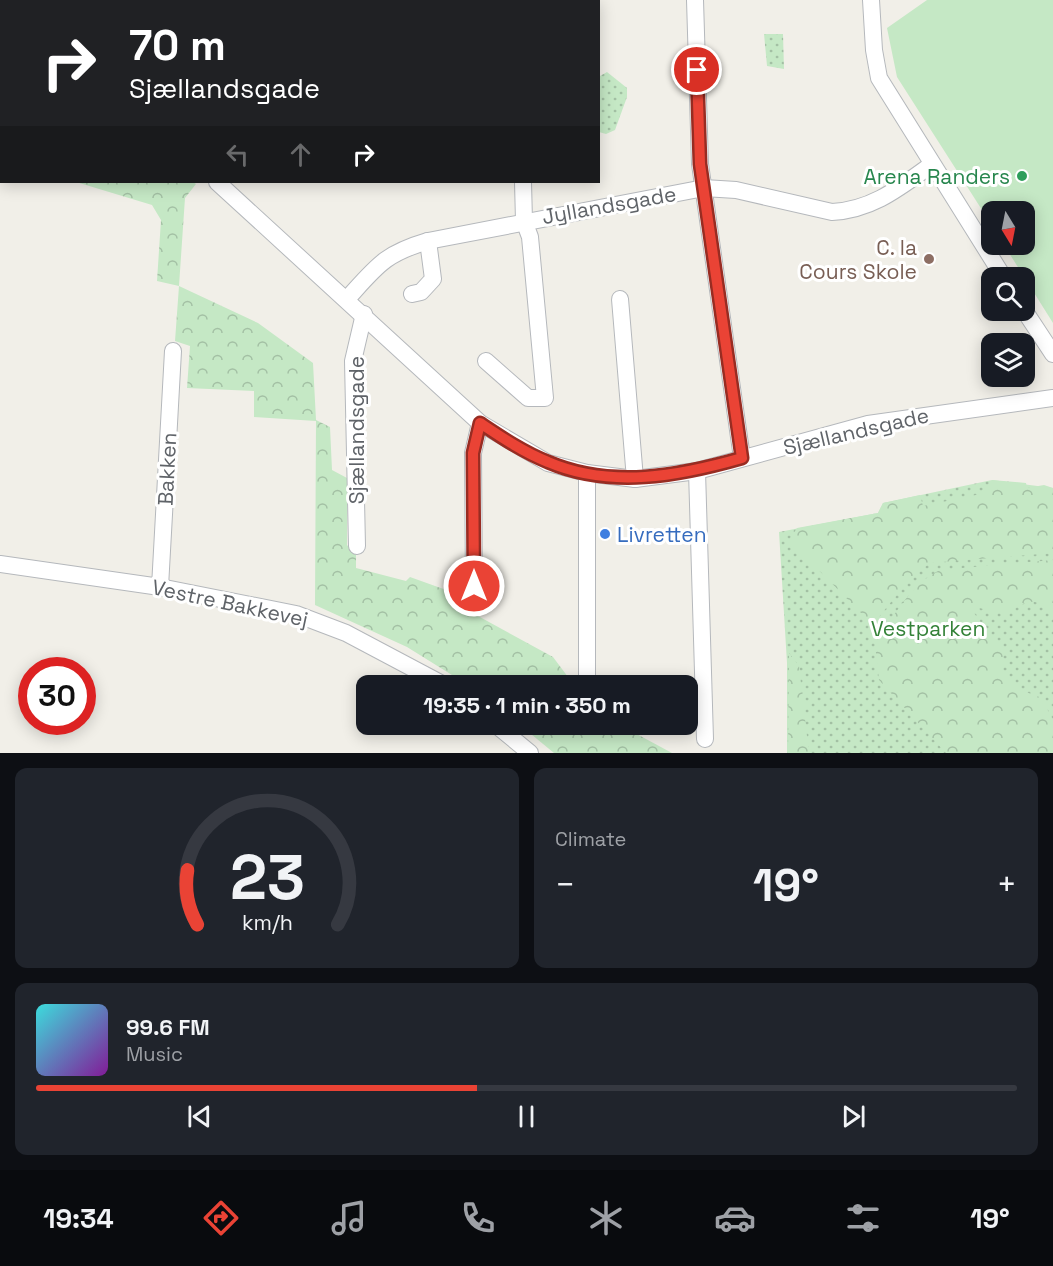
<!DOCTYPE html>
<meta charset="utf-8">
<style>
:root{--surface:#171b24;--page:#20242c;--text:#f1f3f6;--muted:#9ea1a6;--line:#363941;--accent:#ea4335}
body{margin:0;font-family:"Space Grotesk",sans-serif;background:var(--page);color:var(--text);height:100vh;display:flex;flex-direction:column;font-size:22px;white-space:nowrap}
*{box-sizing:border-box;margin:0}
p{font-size:20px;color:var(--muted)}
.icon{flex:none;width:33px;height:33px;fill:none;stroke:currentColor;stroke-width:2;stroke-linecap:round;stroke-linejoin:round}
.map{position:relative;height:753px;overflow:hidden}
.side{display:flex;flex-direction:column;gap:15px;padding:15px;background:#0d0f14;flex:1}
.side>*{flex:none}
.guide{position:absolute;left:0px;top:0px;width:600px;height:183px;box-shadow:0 3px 15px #0003;background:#202124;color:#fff;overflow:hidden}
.needle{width:39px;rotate:170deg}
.controls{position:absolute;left:981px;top:201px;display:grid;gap:12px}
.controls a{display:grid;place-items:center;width:54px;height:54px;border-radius:12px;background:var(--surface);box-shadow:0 3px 15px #0003;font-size:30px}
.speed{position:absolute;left:18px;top:657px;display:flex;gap:12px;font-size:30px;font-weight:700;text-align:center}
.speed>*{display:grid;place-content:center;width:78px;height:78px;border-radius:50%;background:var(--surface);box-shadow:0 3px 15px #0003;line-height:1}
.speed .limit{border:9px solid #d22;background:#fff;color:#111}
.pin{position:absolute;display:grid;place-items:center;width:51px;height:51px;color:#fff;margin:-26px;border:3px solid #fff;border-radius:50%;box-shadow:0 2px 6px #0007}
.me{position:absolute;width:66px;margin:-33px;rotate:0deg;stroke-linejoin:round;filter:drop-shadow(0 0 4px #0008)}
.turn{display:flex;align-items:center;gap:21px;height:126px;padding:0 30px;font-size:27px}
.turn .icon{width:78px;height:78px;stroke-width:2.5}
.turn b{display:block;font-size:42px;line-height:51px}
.lanes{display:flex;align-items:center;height:57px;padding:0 30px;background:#0003;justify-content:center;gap:30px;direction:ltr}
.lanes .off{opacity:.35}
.big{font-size:45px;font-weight:700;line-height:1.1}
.side .widget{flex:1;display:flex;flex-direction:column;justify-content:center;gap:9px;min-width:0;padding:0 21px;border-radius:12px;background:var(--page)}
.side .dial{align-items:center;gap:0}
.dial svg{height:156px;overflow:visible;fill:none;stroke:var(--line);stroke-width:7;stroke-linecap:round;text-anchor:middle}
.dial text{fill:var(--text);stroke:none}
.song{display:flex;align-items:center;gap:18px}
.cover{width:72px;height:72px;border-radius:9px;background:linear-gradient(135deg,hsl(180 70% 55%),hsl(290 70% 35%))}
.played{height:6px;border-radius:3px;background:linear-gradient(90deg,var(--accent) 45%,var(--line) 45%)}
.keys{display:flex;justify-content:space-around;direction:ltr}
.heat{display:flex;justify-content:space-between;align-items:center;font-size:33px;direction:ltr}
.side .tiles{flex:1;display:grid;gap:15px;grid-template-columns:1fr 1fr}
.widget:last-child{grid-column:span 2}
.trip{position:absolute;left:356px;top:675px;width:342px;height:60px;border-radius:12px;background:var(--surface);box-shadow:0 3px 15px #0003;font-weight:700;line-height:60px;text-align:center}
.menu{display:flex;height:96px;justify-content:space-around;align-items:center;background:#090b0e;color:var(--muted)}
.menu .icon{width:42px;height:42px}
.menu .selected{color:var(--accent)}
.menu b{font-size:27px;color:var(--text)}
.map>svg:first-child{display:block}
</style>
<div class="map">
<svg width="1053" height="753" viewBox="0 0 1053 753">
<defs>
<pattern id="grass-dots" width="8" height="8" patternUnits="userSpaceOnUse" patternTransform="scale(1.5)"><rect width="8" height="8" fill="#c5e8c5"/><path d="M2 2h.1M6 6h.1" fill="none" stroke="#a3c0a4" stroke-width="1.8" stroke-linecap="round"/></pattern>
<pattern id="forest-crowns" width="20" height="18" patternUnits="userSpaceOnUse" patternTransform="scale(1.5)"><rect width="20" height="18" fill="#c5e8c5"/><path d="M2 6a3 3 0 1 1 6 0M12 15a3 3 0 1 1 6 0" fill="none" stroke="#a3c0a4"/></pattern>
</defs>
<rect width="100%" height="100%" fill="#f1efe8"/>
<g fill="url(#grass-dots)">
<path d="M764,34H783L784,69L767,66Z"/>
<path d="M607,72L627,88V97L615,130L606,134L599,132L598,81L600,76Z"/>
<path d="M992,480L1053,488V753H787V663L779,532L878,513L883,503Z"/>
</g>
<g fill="url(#forest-crowns)">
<rect x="0" y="57" width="1" height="101"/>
<path d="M76,182H193L196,184L185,198L179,286L258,323L313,363L316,420L330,427L332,470L347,478V545L356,555V568L406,581L410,577L449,591L451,599L470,603L478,616L553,657L574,685H468L407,647L315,605L316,421L254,417V391L187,388L190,346L175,341L179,286L157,281L161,220L152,205Z"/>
<path d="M992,480L1026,483L1027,488L1044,485L1053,488V553L930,563L911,577L875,622L865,617L789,540L797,528L878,513L883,503L920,495L923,506L990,492Z"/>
<path d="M1053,560V612C1032,595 1026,602 1005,614L975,607L974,613L1003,652L1002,672L1015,688L1042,698L1053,721V753H946L879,680L875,644C892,619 911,583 940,570Z"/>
<path d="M789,653L799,666L808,745L811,753H788Z"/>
<path d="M520,725H620L672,753H554Z"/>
</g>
<path fill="#c5e8c5" d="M927,0H1053V323L1004,245L1024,244V212H992L991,224L897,77L887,28Z"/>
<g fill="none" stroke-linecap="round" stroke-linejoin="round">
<defs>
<g id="minor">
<path d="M19,0L21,2"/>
<path d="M366,0V2"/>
<path d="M518,0V2"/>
<path d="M695,0L700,164L742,458"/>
<path d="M871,0L874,50L879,78L1004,278"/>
<path d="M217,182L480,423L548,463L587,473L635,479L697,471L868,424L1053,398"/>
<path d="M412,294L421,292L433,279L428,241"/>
<path d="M347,299C377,266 384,254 428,241L704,188L736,190L832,212C872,210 899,188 931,165"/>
<path d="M620,299L635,479"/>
<path d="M1024,310L1053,354"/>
<path d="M486,361L528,398H545L530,237L524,221L523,182"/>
<path d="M697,471L705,739"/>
<path d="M587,473V686"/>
<path d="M357,546L353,361L364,314"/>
<path d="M0,564L160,587L296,614L346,633L446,686"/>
<path d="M474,586L473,453L480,423"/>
<path d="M160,587L173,351"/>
<path d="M495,724L530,753"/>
</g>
</defs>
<use href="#minor" stroke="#b5b8bc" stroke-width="18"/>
<use href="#minor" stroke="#fff" stroke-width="16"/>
</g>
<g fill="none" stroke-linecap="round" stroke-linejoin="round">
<defs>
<path id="route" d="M474,586L473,453L480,423C501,437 523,452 548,462C611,489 679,476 742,458L700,164L697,70"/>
</defs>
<use href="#route" stroke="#982c22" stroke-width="15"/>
<use href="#route" stroke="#ea4335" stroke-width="10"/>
</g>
<circle fill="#2e9e5b" stroke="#fff" stroke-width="2" cx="1022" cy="176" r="6"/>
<circle fill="#8d6e63" stroke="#fff" stroke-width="2" cx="929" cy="259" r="6"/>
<circle fill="#3f7fe0" stroke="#fff" stroke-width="2" cx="605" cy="534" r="6"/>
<g text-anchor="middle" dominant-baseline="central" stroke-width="6" stroke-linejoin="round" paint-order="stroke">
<g font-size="21" fill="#27864d" stroke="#fff" text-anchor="end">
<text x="1010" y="176">Arena Randers</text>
</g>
<g font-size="21" fill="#5f6368" stroke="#fff">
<text transform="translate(609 205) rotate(-10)">Jyllandsgade</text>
<text transform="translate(356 430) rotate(-90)">Sjællandsgade</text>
<text transform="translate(856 431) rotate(-13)">Sjællandsgade</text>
<text transform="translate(167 469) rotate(-87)">Bakken</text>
<text transform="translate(230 603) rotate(12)">Vestre Bakkevej</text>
</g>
<g font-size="21" fill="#785e54" stroke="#fff" text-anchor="end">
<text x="917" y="247">C. la<tspan x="917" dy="24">Cours Skole</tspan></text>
</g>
<g font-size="21" fill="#366cbe" stroke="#fff" text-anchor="start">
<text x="617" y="534">Livretten</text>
</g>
<g font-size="21" fill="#348238" stroke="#fff">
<text x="928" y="628">Vestparken</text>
</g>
</g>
</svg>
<div class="controls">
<a><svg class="needle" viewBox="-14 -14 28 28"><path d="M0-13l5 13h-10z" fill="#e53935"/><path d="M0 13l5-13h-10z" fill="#9ea1a6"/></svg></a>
<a><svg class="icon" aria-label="search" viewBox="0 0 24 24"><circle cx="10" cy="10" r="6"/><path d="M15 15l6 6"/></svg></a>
<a><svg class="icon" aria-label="layers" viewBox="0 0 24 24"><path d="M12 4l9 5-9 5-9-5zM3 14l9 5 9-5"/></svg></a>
</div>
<div class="speed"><div class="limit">30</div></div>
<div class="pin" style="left:697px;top:70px;background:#d93025"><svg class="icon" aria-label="arrive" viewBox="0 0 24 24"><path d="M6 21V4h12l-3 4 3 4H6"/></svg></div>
<svg class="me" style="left:474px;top:586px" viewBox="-20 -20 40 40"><circle r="17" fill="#ea4335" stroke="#fff" stroke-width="3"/><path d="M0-11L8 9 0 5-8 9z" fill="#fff"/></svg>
<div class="trip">19:35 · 1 min · 350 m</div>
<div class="guide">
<div class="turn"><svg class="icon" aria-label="right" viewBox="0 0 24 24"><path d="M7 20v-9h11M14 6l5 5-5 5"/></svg><div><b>70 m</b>Sjællandsgade</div></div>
<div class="lanes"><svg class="icon off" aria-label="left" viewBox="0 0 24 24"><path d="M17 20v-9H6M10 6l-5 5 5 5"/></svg><svg class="icon off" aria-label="ahead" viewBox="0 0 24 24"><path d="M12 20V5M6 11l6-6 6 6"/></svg><svg class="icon" aria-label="right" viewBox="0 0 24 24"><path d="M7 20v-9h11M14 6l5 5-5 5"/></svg></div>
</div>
</div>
<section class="side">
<div class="tiles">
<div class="widget dial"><svg viewBox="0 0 100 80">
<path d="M14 69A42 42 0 1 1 86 69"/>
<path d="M14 69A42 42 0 0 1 9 41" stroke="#ea4335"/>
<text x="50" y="56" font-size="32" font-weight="700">23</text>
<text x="50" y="72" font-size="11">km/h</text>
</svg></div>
<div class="widget"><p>Climate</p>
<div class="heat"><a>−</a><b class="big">19°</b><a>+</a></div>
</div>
<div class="widget">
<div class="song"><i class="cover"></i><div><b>99.6 FM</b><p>Music</p></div></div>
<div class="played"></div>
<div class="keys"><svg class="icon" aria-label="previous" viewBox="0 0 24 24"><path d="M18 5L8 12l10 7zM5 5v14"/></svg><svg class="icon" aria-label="pause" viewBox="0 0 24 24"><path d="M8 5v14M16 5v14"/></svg><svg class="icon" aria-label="next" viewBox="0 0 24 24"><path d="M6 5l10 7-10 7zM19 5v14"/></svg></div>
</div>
</div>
</section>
<nav class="menu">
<b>19:34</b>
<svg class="icon selected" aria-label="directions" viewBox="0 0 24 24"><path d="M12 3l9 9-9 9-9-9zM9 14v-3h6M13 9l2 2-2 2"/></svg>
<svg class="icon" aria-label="music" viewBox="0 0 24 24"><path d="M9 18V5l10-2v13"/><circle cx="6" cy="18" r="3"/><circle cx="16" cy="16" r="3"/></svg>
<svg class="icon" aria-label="phone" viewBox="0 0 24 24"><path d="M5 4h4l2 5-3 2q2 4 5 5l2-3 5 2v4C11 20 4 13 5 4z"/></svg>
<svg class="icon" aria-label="climate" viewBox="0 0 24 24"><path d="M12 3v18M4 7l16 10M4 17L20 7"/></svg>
<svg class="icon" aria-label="car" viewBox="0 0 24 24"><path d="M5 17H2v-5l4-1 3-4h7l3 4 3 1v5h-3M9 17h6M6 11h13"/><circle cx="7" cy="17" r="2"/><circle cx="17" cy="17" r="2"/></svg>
<svg class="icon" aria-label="filters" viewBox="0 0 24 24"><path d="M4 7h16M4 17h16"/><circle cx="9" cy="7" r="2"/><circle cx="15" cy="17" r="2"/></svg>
<b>19°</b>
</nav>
